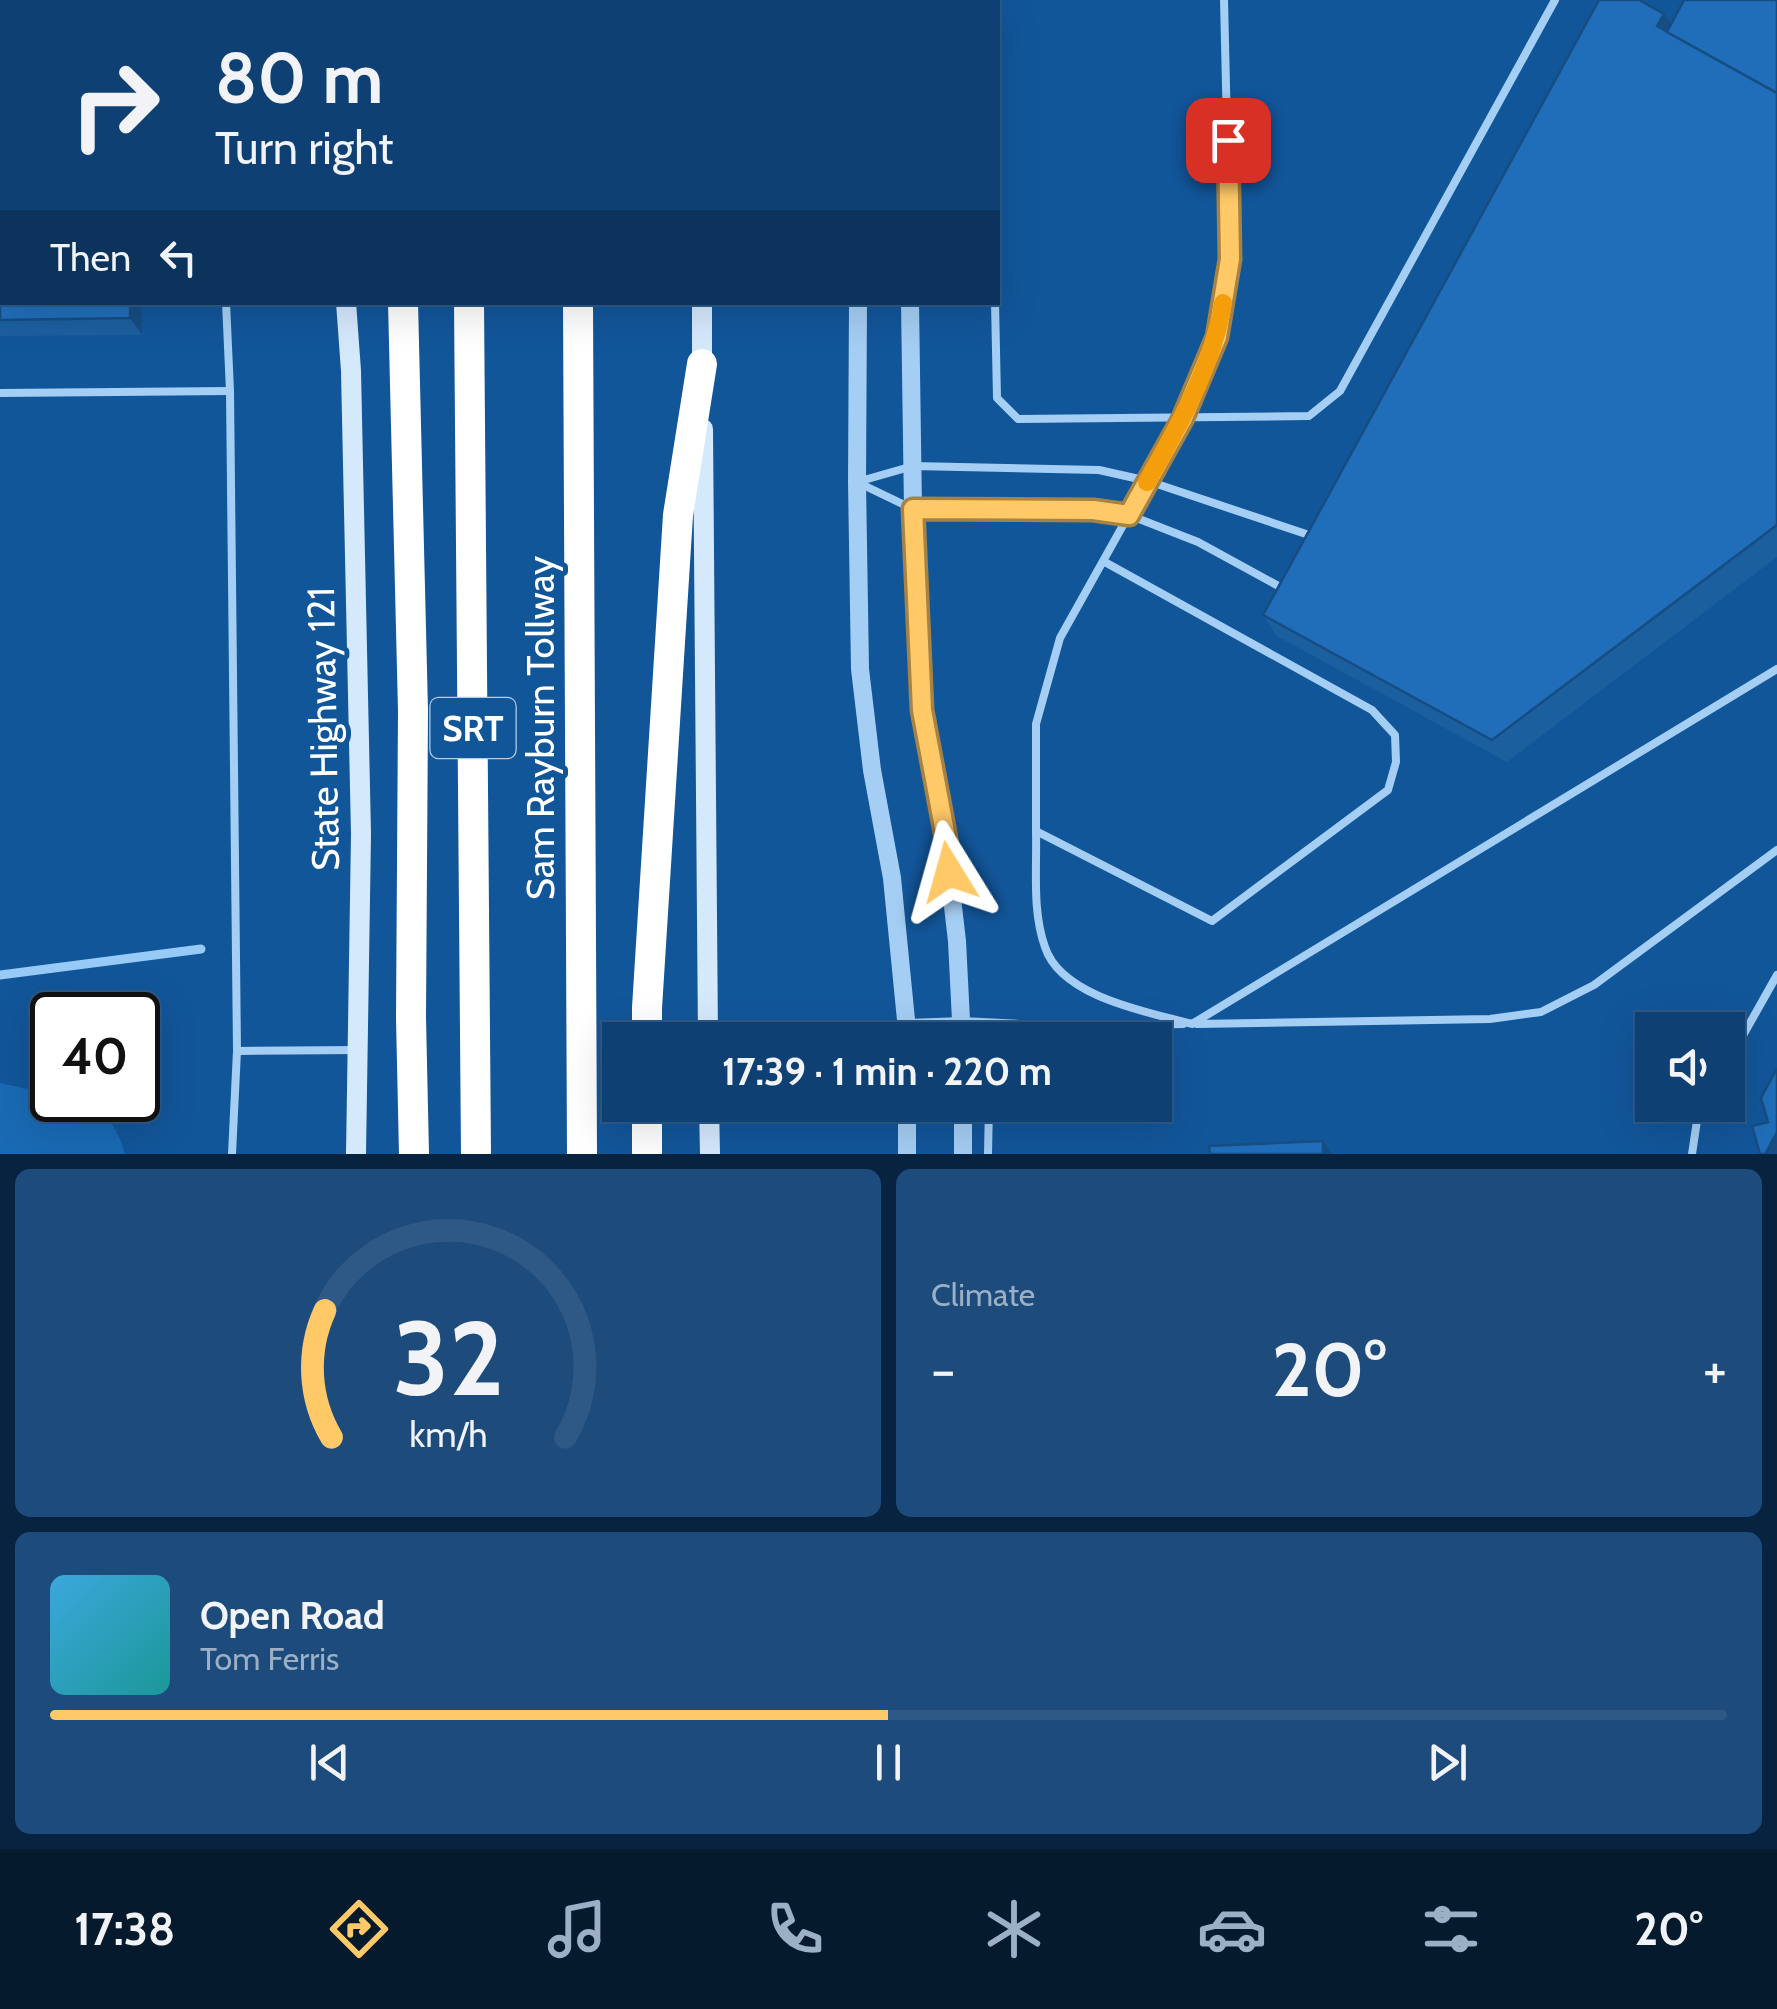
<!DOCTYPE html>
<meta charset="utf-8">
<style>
:root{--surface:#0e4074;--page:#1c4b7c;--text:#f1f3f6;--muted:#9bafc5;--line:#2e5986;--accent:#ffc968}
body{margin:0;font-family:Cabin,sans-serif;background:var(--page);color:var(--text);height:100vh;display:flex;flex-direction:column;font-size:38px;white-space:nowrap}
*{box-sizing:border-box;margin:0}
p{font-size:32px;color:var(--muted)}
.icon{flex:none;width:55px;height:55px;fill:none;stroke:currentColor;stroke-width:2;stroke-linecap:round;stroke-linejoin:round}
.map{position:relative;height:1154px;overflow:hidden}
.side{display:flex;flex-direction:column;gap:15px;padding:15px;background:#082340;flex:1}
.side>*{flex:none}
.top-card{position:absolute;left:0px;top:0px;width:1000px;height:305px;box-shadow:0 10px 40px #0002,0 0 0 2px var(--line);background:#0e4074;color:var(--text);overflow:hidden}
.controls{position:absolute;left:1635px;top:1012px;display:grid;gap:20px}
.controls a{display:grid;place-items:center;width:110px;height:110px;border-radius:0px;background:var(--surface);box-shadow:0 10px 40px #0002,0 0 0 2px var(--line);font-size:50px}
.speed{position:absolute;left:30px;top:992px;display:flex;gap:20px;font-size:50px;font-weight:700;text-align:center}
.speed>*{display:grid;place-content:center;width:130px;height:130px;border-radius:50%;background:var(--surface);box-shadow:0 10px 40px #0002,0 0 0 2px var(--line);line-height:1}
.speed .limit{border:5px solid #111;border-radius:15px;background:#fff;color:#111}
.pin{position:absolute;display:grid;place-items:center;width:85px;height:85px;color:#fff;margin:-42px;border-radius:20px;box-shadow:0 5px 15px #0006}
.me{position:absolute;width:110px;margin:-55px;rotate:352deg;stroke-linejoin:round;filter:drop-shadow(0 0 8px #0008)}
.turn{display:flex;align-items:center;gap:35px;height:210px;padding:0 50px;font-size:45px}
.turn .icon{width:130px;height:130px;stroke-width:2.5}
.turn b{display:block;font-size:70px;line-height:85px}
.then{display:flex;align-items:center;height:95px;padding:0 50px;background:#0003;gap:20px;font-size:38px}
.big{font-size:75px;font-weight:700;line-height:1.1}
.side .widget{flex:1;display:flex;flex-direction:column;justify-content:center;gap:15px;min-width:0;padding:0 35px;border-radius:15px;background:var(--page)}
.side .dial{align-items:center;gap:0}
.dial svg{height:260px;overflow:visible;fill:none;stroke:var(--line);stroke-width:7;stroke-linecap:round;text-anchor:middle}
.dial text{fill:var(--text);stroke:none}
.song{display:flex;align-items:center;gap:30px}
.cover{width:120px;height:120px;border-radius:15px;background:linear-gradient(135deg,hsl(200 70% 55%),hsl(180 70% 35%))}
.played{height:10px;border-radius:5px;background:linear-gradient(90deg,var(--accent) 50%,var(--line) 50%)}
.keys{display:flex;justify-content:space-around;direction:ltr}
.heat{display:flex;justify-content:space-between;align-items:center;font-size:55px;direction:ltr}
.side .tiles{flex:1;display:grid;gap:15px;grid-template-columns:1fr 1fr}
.widget:last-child{grid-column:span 2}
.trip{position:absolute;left:602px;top:1022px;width:570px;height:100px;border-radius:0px;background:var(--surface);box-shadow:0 10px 40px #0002,0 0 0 2px var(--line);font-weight:700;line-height:100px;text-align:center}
.tab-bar{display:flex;height:160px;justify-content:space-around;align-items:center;background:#061a2e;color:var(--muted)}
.tab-bar .icon{width:70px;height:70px}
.tab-bar .current{color:var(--accent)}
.tab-bar b{font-size:45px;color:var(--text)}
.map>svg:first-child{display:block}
</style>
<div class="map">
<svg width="1777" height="1154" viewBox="0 0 1777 1154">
<rect width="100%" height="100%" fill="#12569a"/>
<path fill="#196ab4" d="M0,1083L52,1094V1100C65,1100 83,1097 94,1105C109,1115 121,1137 125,1154H0Z"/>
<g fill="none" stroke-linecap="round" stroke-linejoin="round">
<path stroke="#97caf7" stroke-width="9" d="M0,975L201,949"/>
<g stroke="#a5cef4" stroke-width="8">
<path d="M213,0L214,2"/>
<path d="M226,302L230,391L237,1051L232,1154"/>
<path d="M995,302L997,398L1018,419L1309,416L1340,391L1555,0"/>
<path d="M0,393L230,391"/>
<path d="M857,482L913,466L1099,470L1148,481L1315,537"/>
<path d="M861,484L913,509L1093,510L1129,515L1198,542L1284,589"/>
<path d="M1103,561L1372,710L1395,735L1396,762L1388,790L1212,921L1036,831V724L1060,638L1183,418L1217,337L1230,259L1224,0"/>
<path d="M1036,831C1037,869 1032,911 1045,947C1061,997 1148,1012 1192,1024L1777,669"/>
<path d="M908,1023L962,1021L1060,1026L1183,1024"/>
<path d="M1197,1024L1490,1019L1541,1012L1594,985L1777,850"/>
<path d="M1034,1040L1060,1026"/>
<path d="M237,1051L358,1050"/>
<path d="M1728,1062L1777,975"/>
<path d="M988,1154L989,1105"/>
<path d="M1692,1154L1698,1114L1703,1105"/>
</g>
<g stroke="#a5cef4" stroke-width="18">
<path d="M850,0V2"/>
<path d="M904,0V2"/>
<path d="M858,302L857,482L860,669L872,770L892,878L908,1040"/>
<path d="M910,302L913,509L922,710L945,838L957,941L962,1040"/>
<path d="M963,1105V1154"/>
<path d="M907,1154V1105"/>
</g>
<g stroke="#d5e9fd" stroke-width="20">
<path d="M326,0V2"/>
<path d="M361,0V2"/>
<path d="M700,0V2"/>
<path d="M346,302L351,371L361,834L356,1154"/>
<path d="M702,302V375"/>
<path d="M703,429L708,1040"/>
<path d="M709,1105L710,1154"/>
</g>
<g stroke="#fff" stroke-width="30">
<path d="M394,0V2"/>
<path d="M467,0V2"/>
<path d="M576,0V2"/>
<path d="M403,302L413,711L411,1018L414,1154"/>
<path d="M469,302L476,1154"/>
<path d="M578,302L582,1154"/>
<path d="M647,1040V1008L678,515L702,364"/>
<path d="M647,1105V1154"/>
</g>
</g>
<g fill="#1c5f9f">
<path d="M0,0L2,302H141L142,335L0,336Z"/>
<path d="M1777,0V557L1507,762L1277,636L1263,615L1664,14L1671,24Z"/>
</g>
<g fill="#164d82">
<path d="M1664,14L1679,35L1675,42L1657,26Z"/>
<path d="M130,302H141L142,335L130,318Z"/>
<path d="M1777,1132V1154H1765Z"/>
<path d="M1323,1141L1332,1154H1323Z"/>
</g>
<g fill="#206eb9" stroke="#164d82" stroke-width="2.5">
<path d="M0,0H136V2H2V302H130V318L0,320Z"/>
<path d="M1599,0H1639L1664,14L1657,26L1777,93V525L1492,740L1263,615Z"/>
<path d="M1684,0H1777V93L1667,32Z"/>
<path d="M1777,1068V1132L1765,1154H1760L1752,1126L1768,1122L1761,1098Z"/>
<path d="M1323,1141V1154H1210L1209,1146Z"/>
</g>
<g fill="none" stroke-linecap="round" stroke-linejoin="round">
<defs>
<path id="route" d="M949,872L946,838L922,710L913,509L1093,510L1129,515L1183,418L1217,337L1230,259L1228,140"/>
</defs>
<use href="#route" stroke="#a68344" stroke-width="25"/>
<use href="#route" stroke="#ffc968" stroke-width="18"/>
<path stroke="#f59e0b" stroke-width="18" d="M1147,482C1179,425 1212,368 1223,303"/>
</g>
<g text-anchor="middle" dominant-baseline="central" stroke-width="10" stroke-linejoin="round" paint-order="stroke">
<rect fill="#12569a" stroke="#b8cce1" stroke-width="2.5" x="430.5" y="698" width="85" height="60" rx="8"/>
<g font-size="35" font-weight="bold" fill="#fff">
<text x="473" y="728">SRT</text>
</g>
<g font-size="38" fill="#fff" stroke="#12569a">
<text transform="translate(540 728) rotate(-90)">Sam Rayburn Tollway</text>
<text transform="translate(323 729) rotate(-91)">State Highway 121</text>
</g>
</g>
</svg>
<div class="controls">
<a><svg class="icon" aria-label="sound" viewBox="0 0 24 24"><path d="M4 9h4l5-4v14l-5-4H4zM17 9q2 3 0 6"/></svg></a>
</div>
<div class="speed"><div class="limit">40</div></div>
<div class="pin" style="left:1228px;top:140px;background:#d93025"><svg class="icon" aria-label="arrive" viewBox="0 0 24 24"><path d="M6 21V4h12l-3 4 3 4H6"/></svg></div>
<svg class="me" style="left:949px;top:872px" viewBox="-20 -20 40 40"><path d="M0-17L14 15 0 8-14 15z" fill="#ffc968" stroke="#fff" stroke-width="4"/></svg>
<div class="trip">17:39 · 1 min · 220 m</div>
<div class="top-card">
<div class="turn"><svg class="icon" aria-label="right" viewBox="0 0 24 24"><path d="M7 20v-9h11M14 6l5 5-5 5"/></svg><div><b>80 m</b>Turn right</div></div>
<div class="then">Then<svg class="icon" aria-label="left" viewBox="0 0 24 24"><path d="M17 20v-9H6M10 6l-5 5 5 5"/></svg></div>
</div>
</div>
<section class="side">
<div class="tiles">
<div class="widget dial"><svg viewBox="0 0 100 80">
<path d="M14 69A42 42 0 1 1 86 69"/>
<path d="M14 69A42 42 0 0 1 12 30" stroke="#ffc968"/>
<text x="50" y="56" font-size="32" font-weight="700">32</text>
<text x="50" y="72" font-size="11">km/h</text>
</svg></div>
<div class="widget"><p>Climate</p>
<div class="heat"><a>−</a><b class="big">20°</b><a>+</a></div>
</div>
<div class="widget">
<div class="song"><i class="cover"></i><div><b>Open Road</b><p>Tom Ferris</p></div></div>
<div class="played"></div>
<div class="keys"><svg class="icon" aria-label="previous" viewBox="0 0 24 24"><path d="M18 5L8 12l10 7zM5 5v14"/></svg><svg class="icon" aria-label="pause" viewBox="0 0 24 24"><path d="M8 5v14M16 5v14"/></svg><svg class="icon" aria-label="next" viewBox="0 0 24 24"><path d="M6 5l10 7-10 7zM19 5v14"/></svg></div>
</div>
</div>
</section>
<nav class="tab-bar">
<b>17:38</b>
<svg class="icon current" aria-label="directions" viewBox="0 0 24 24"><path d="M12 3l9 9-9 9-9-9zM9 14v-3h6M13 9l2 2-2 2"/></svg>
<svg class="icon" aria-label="music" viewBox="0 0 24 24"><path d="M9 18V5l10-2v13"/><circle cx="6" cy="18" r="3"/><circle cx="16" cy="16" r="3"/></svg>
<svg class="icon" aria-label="phone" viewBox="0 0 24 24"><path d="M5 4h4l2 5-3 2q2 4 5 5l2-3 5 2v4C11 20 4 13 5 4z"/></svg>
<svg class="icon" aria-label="climate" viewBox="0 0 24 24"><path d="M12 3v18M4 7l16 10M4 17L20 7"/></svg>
<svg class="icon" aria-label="car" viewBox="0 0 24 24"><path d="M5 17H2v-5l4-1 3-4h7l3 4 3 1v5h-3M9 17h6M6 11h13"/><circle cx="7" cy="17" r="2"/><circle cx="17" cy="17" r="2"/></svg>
<svg class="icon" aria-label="filters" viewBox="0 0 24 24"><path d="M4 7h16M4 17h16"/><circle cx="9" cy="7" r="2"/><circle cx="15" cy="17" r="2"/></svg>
<b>20°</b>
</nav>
